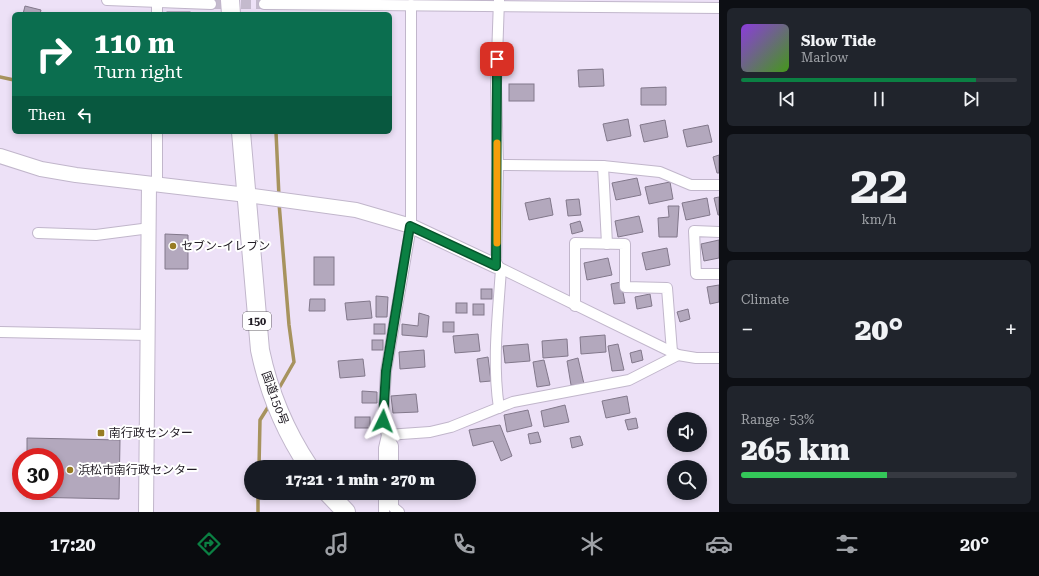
<!DOCTYPE html>
<meta charset="utf-8">
<style>
:root{--surface:#171b24;--page:#20242c;--text:#f1f3f6;--muted:#9ea1a6;--line:#363941;--accent:#0b8043}
body{margin:0;font-family:"Roboto Serif","Noto Sans JP",serif;background:var(--page);color:var(--text);height:100vh;display:flex;flex-direction:column;font-size:15px;white-space:nowrap}
*{box-sizing:border-box;margin:0}
p{font-size:13px;color:var(--muted)}
.icon{flex:none;width:22px;height:22px;fill:none;stroke:currentColor;stroke-width:2;stroke-linecap:round;stroke-linejoin:round}
.map{position:relative;flex:1;overflow:hidden}
.side{display:flex;flex-direction:column;gap:8px;padding:8px;background:#0d0f14;width:320px}
.side>*{flex:none}
.top-card{position:absolute;left:12px;top:12px;width:380px;height:122px;border-radius:6px;box-shadow:0 2px 6px #0003;background:#0b6e4f;color:#fff;overflow:hidden}
.controls{position:absolute;left:667px;top:412px;display:grid;gap:8px}
.controls a{display:grid;place-items:center;width:40px;height:40px;border-radius:50%;background:var(--surface);box-shadow:0 2px 6px #0003;font-size:20px}
.speed{position:absolute;left:12px;top:448px;display:flex;gap:8px;font-size:20px;font-weight:700;text-align:center}
.speed>*{display:grid;place-content:center;width:52px;height:52px;border-radius:50%;background:var(--surface);box-shadow:0 2px 6px #0003;line-height:1}
.speed .limit{border:6px solid #d22;background:#fff;color:#111}
.pin{position:absolute;display:grid;place-items:center;width:34px;height:34px;color:#fff;margin:-17px;border-radius:8px;box-shadow:0 2px 6px #0006}
.me{position:absolute;width:44px;margin:-22px;rotate:3deg;stroke-linejoin:round;filter:drop-shadow(0 0 3px #0008)}
.turn{display:flex;align-items:center;gap:14px;height:84px;padding:0 16px;font-size:18px}
.turn .icon{width:52px;height:52px;stroke-width:2.5}
.turn b{display:block;font-size:28px;line-height:34px}
.then{display:flex;align-items:center;height:38px;padding:0 16px;background:#0003;gap:8px;font-size:15px}
.big{font-size:30px;font-weight:800;line-height:1.1}
.side .tile{flex:1;display:flex;flex-direction:column;justify-content:center;gap:6px;min-width:0;padding:0 14px;border-radius:6px;background:var(--page)}
.side .dial{align-items:center;gap:0}
.dial b{font-size:52px;line-height:1}
.song{display:flex;align-items:center;gap:12px}
.cover{width:48px;height:48px;border-radius:6px;background:linear-gradient(135deg,hsl(270 70% 55%),hsl(100 70% 35%))}
.played{height:4px;border-radius:2px;background:linear-gradient(90deg,var(--accent) 85%,var(--line) 85%)}
.keys{display:flex;justify-content:space-around;direction:ltr}
.heat{display:flex;justify-content:space-between;align-items:center;font-size:22px;direction:ltr}
.charge{height:6px;border-radius:3px;background:linear-gradient(90deg,#34c759 53%,var(--line) 0)}
.trip{position:absolute;left:244px;top:460px;width:232px;height:40px;border-radius:20px;background:var(--surface);box-shadow:0 2px 6px #0003;font-weight:800;line-height:40px;text-align:center}
.tabs{display:flex;height:64px;justify-content:space-around;align-items:center;background:#090b0e;color:var(--muted)}
.tabs .icon{width:28px;height:28px}
.tabs .selected{color:var(--accent)}
.tabs b{font-size:18px;color:var(--text)}
main{display:flex;flex:1;min-height:0}
.map>svg:first-child{display:block}
</style>
<main>
<div class="map">
<svg width="719" height="512" viewBox="0 0 719 512">
<rect width="100%" height="100%" fill="#ede1f7"/>
<g fill="none" stroke-linecap="round" stroke-linejoin="round">
<g stroke="#a7935e" stroke-width="3.5">
<path d="M0,77L14,80"/>
<path d="M276,132L279,197"/>
<path d="M278,390L294,362L289,325L279,203"/>
<path d="M259,467L260,420L270,404"/>
<path d="M258,512V493"/>
</g>
</g>
<g fill="#b3a8bd" stroke="#82788b">
<path d="M25,6L41,10L40,14H23Z"/>
<rect x="167" y="12" width="23" height="2"/>
<path d="M603,69L604,86L579,87L578,70Z"/>
<rect x="509" y="84" width="25" height="17"/>
<path d="M666,87V105H641V88Z"/>
<path d="M628,119L631,136L607,141L603,124Z"/>
<path d="M665,120L668,137L644,142L640,125Z"/>
<path d="M708,125L712,142L687,147L683,130Z"/>
<path d="M719,155V173H717L713,157Z"/>
<path d="M637,178L641,195L616,200L612,183Z"/>
<path d="M670,182L673,199L649,204L645,187Z"/>
<path d="M719,197V215H718L714,198Z"/>
<path d="M550,198L553,215L529,220L525,203Z"/>
<path d="M707,198L710,215L686,220L682,203Z"/>
<path d="M579,199L581,215L568,216L566,200Z"/>
<path d="M668,206H679L677,237H659L658,218L669,217Z"/>
<path d="M639,216L643,232L618,237L615,221Z"/>
<path d="M580,221L583,231L572,234L570,224Z"/>
<path d="M165,234L188,235V269H165Z"/>
<path d="M719,240V258L704,261L701,244Z"/>
<path d="M667,248L670,265L646,270L642,253Z"/>
<rect x="314" y="257" width="20" height="28"/>
<path d="M608,258L612,275L587,280L584,263Z"/>
<path d="M621,282L625,303L614,304L611,284Z"/>
<path d="M719,285V302L710,304L707,287Z"/>
<rect x="481" y="289" width="11" height="10"/>
<path d="M650,294L652,306L637,309L635,297Z"/>
<path d="M376,296L388,297L387,317H376Z"/>
<path d="M310,299H325V311H309Z"/>
<path d="M370,301L372,318L347,320L345,303Z"/>
<rect x="456" y="303" width="11" height="10"/>
<rect x="473" y="304" width="11" height="11"/>
<path d="M688,309L690,319L680,322L677,312Z"/>
<path d="M419,313L429,316L427,337L402,335V324L418,326Z"/>
<rect x="443" y="322" width="11" height="10"/>
<rect x="374" y="324" width="11" height="10"/>
<path d="M478,334L480,351L455,353L453,336Z"/>
<path d="M605,335L606,352L581,354L580,337Z"/>
<path d="M567,339L568,356L543,358L542,341Z"/>
<rect x="372" y="340" width="11" height="10"/>
<path d="M528,344L530,361L505,363L503,346Z"/>
<path d="M618,344L624,370L612,371L608,346Z"/>
<path d="M424,350L425,367L400,369L399,352Z"/>
<path d="M641,350L643,360L632,363L630,353Z"/>
<path d="M488,357L491,381L480,382L477,359Z"/>
<path d="M578,358L584,384L571,385L567,361Z"/>
<path d="M363,359L365,376L340,378L338,361Z"/>
<path d="M544,360L550,385L537,387L533,362Z"/>
<path d="M362,391L377,392V403H362Z"/>
<path d="M416,394L418,412L393,413L391,396Z"/>
<path d="M627,396L630,413L606,418L602,401Z"/>
<path d="M565,405L569,422L544,427L541,411Z"/>
<path d="M528,410L532,426L507,432L504,415Z"/>
<rect x="355" y="417" width="15" height="11"/>
<path d="M636,418L638,428L628,430L625,420Z"/>
<path d="M500,425L512,456L501,461L493,441L473,446L469,430Z"/>
<path d="M538,432L541,442L530,444L528,434Z"/>
<path d="M580,436L583,445L572,448L570,438Z"/>
<path d="M27,438L120,440L119,499L26,497V491H55V457H27Z"/>
</g>
<g fill="none" stroke-linecap="round" stroke-linejoin="round">
<path stroke="#c4bacd" stroke-width="10" stroke-dasharray="10 5" stroke-linecap="butt" d="M211,4H264"/>
<defs>
<g id="street">
<path d="M107,0L211,4"/>
<path d="M499,0L496,86L498,165L496,266L678,355L696,358H719"/>
<path d="M157,1V14"/>
<path d="M264,4L719,8"/>
<path d="M157,132V184"/>
<path d="M498,165L603,166L660,172L691,185H719"/>
<path d="M603,166L607,244"/>
<path d="M719,232L694,231L696,274H719"/>
<path d="M38,233L96,235L150,228"/>
<path d="M575,306V243L625,244V287L667,288L672,352"/>
<path d="M0,332L148,335"/>
<path d="M499,408C492,362 498,315 501,269"/>
<path d="M387,435L430,432L451,427L513,402L629,380L678,355"/>
<path d="M384,467V448L387,435"/>
<path d="M393,467V446L387,435L383,421L386,371L411,226V5"/>
<path d="M393,493V507L399,512"/>
<path d="M384,512V493"/>
</g>
<g id="secondary">
<path d="M0,156L41,169L76,175L247,195L356,210L411,226L496,266"/>
<path d="M146,512L149,184"/>
</g>
<g id="highway">
<path d="M230,0L231,14"/>
<path d="M241,132L260,350C269,393 285,431 309,467"/>
<path d="M328,493L346,512"/>
</g>
</defs>
<use href="#street" stroke="#c1b6cb" stroke-width="12"/>
<use href="#secondary" stroke="#c1b6cb" stroke-width="16"/>
<use href="#highway" stroke="#c1b6cb" stroke-width="20"/>
<use href="#street" stroke="#fff" stroke-width="10"/>
<use href="#secondary" stroke="#fff" stroke-width="14"/>
<use href="#highway" stroke="#fff" stroke-width="18"/>
</g>
<g fill="none" stroke-linecap="round" stroke-linejoin="round">
<defs>
<path id="route" d="M383,421L386,371L410,226L496,266L497,59"/>
</defs>
<use href="#route" stroke="#07532c" stroke-width="10"/>
<use href="#route" stroke="#0b8043" stroke-width="7"/>
<path stroke="#f59e0b" stroke-width="7" d="M497,243V143"/>
</g>
<g fill="#987c24" stroke="#fff" stroke-width="1.5">
<circle cx="173" cy="246" r="4"/>
<rect x="97" y="429" width="8" height="8" rx="2"/>
<circle cx="70" cy="470" r="4"/>
</g>
<g text-anchor="middle" dominant-baseline="central" stroke-width="4" stroke-linejoin="round" paint-order="stroke">
<rect fill="#fff" stroke="#646066" stroke-width="1" x="243" y="312" width="28" height="18" rx="3"/>
<g font-size="11" font-weight="bold" fill="#211c24">
<text x="257" y="321">150</text>
</g>
<g font-size="12" fill="#211c24" stroke="#fff" text-anchor="start">
<text x="181" y="246">セブン-イレブン</text>
<text x="109" y="433">南行政センター</text>
<text x="78" y="470">浜松市南行政センター</text>
</g>
<g font-size="12" fill="#211c24" stroke="#fff">
<text transform="translate(275 398) rotate(70)">国道150号</text>
</g>
</g>
</svg>
<div class="controls">
<a><svg class="icon" aria-label="sound" viewBox="0 0 24 24"><path d="M4 9h4l5-4v14l-5-4H4zM17 9q2 3 0 6"/></svg></a>
<a><svg class="icon" aria-label="search" viewBox="0 0 24 24"><circle cx="10" cy="10" r="6"/><path d="M15 15l6 6"/></svg></a>
</div>
<div class="speed"><div class="limit">30</div></div>
<div class="pin" style="left:497px;top:59px;background:#d93025"><svg class="icon" aria-label="arrive" viewBox="0 0 24 24"><path d="M6 21V4h12l-3 4 3 4H6"/></svg></div>
<svg class="me" style="left:383px;top:421px" viewBox="-20 -20 40 40"><path d="M0-17L14 15 0 8-14 15z" fill="#0b8043" stroke="#fff" stroke-width="4"/></svg>
<div class="trip">17:21 · 1 min · 270 m</div>
<div class="top-card">
<div class="turn"><svg class="icon" aria-label="right" viewBox="0 0 24 24"><path d="M7 20v-9h11M14 6l5 5-5 5"/></svg><div><b>110 m</b>Turn right</div></div>
<div class="then">Then<svg class="icon" aria-label="left" viewBox="0 0 24 24"><path d="M17 20v-9H6M10 6l-5 5 5 5"/></svg></div>
</div>
</div>
<section class="side">
<div class="tile">
<div class="song"><i class="cover"></i><div><b>Slow Tide</b><p>Marlow</p></div></div>
<div class="played"></div>
<div class="keys"><svg class="icon" aria-label="previous" viewBox="0 0 24 24"><path d="M18 5L8 12l10 7zM5 5v14"/></svg><svg class="icon" aria-label="pause" viewBox="0 0 24 24"><path d="M8 5v14M16 5v14"/></svg><svg class="icon" aria-label="next" viewBox="0 0 24 24"><path d="M6 5l10 7-10 7zM19 5v14"/></svg></div>
</div>
<div class="tile dial"><b>22</b><p>km/h</p></div>
<div class="tile"><p>Climate</p>
<div class="heat"><a>−</a><b class="big">20°</b><a>+</a></div>
</div>
<div class="tile"><p>Range · 53%</p><b class="big">265 km</b><div class="charge"></div></div>
</section>
</main>
<nav class="tabs">
<b>17:20</b>
<svg class="icon selected" aria-label="directions" viewBox="0 0 24 24"><path d="M12 3l9 9-9 9-9-9zM9 14v-3h6M13 9l2 2-2 2"/></svg>
<svg class="icon" aria-label="music" viewBox="0 0 24 24"><path d="M9 18V5l10-2v13"/><circle cx="6" cy="18" r="3"/><circle cx="16" cy="16" r="3"/></svg>
<svg class="icon" aria-label="phone" viewBox="0 0 24 24"><path d="M5 4h4l2 5-3 2q2 4 5 5l2-3 5 2v4C11 20 4 13 5 4z"/></svg>
<svg class="icon" aria-label="climate" viewBox="0 0 24 24"><path d="M12 3v18M4 7l16 10M4 17L20 7"/></svg>
<svg class="icon" aria-label="car" viewBox="0 0 24 24"><path d="M5 17H2v-5l4-1 3-4h7l3 4 3 1v5h-3M9 17h6M6 11h13"/><circle cx="7" cy="17" r="2"/><circle cx="17" cy="17" r="2"/></svg>
<svg class="icon" aria-label="filters" viewBox="0 0 24 24"><path d="M4 7h16M4 17h16"/><circle cx="9" cy="7" r="2"/><circle cx="15" cy="17" r="2"/></svg>
<b>20°</b>
</nav>
